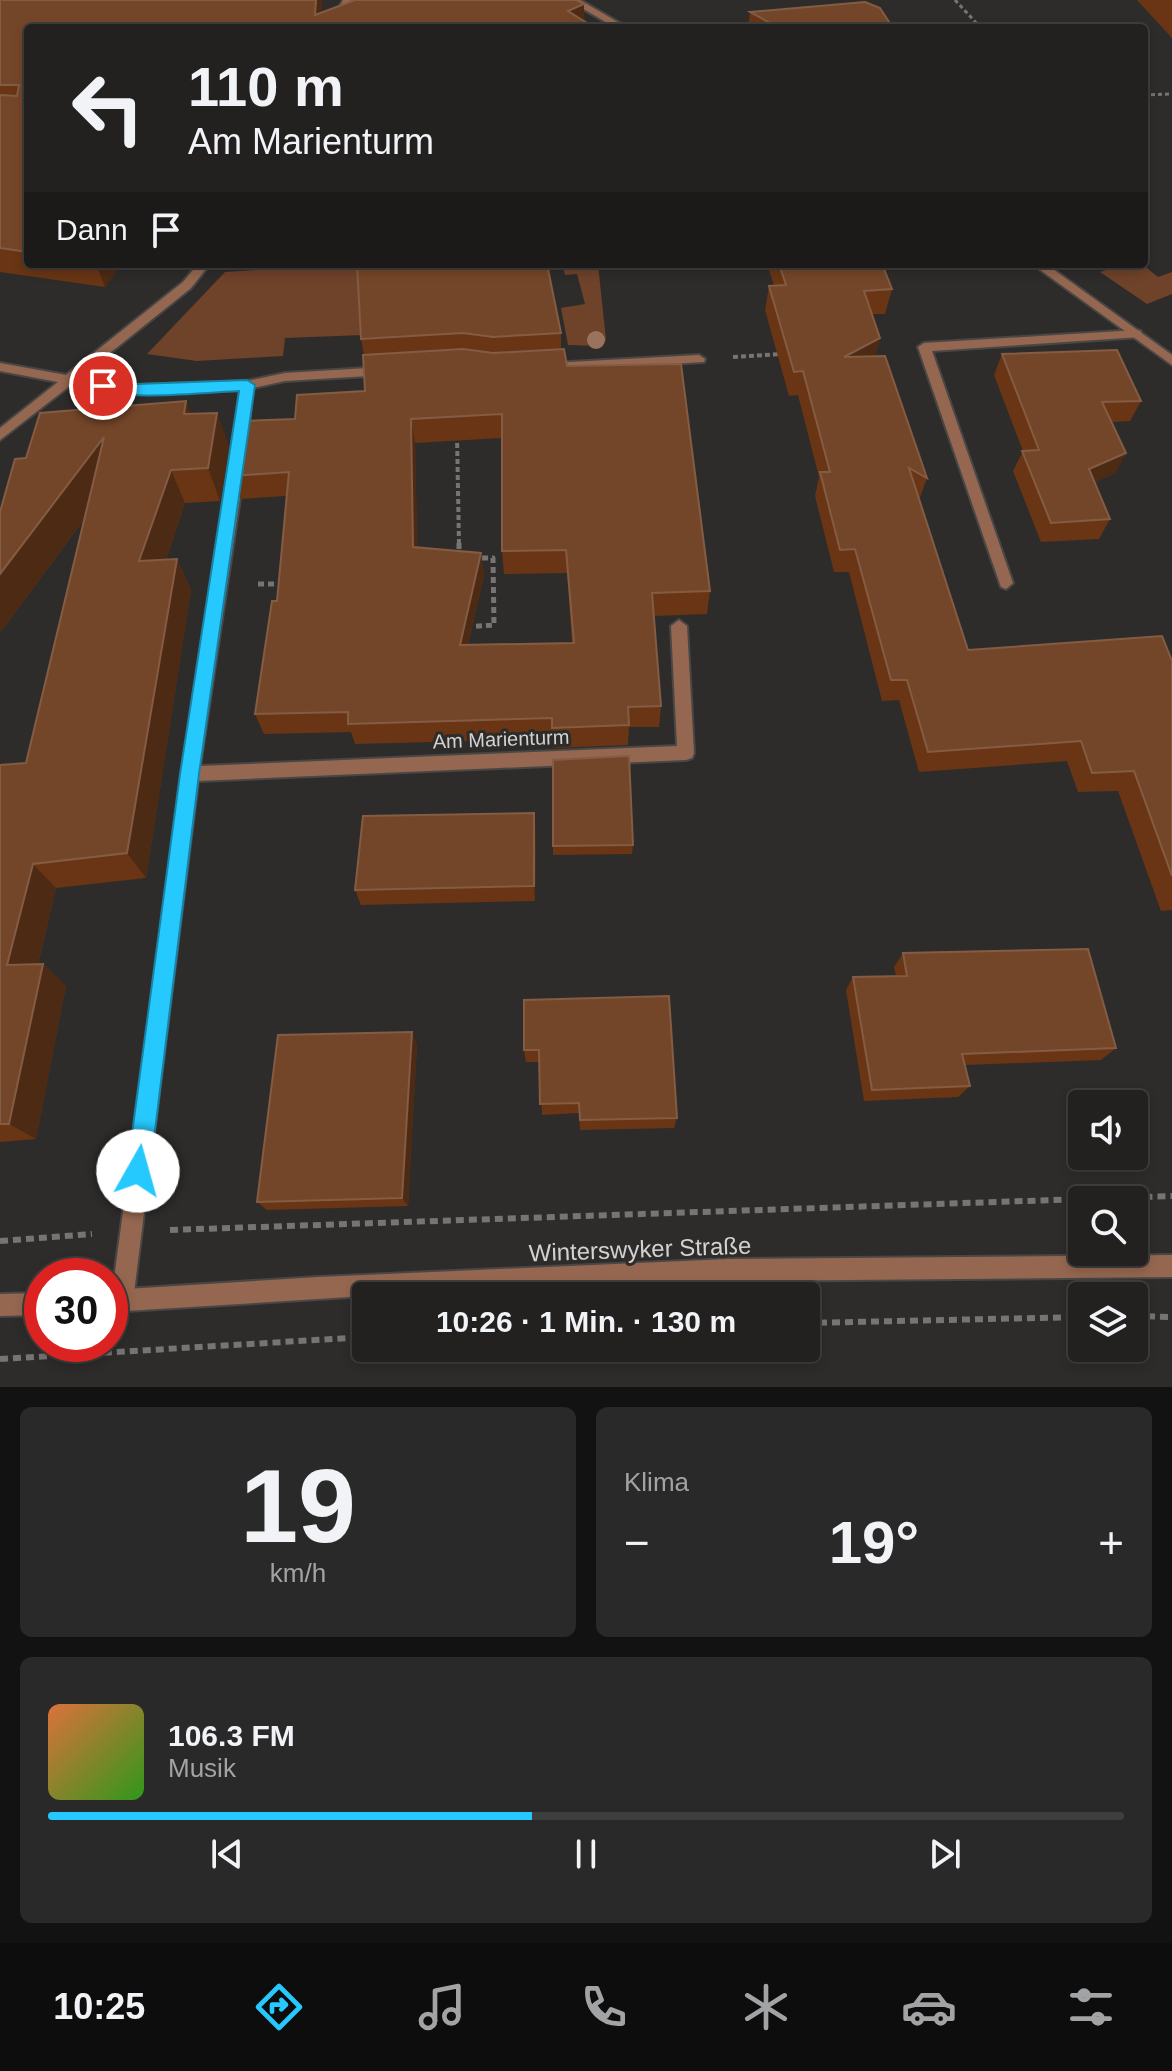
<!DOCTYPE html>
<html lang="de">
<meta charset="utf-8">
<style>
:root{--surface:#222120;--page:#2a2929;--text:#f1f3f6;--muted:#a2a3a5;--line:#3f3e3e;--accent:#26c9fe}
body{margin:0;font-family:Arial,sans-serif;background:var(--page);color:var(--text);height:100vh;display:flex;flex-direction:column;font-size:30px;white-space:nowrap}
*{box-sizing:border-box;margin:0}
p{font-size:26px;color:var(--muted)}
.icon{flex:none;width:44px;height:44px;fill:none;stroke:currentColor;stroke-width:2;stroke-linecap:round;stroke-linejoin:round}
.map{position:relative;height:1387px;overflow:hidden}
.side{display:flex;flex-direction:column;gap:20px;padding:20px;background:#131212;flex:1}
.side>*{flex:none}
.hud{position:absolute;left:24px;top:24px;width:1124px;height:244px;border-radius:8px;box-shadow:0 4px 12px #0003,0 0 0 2px var(--line);background:#222120;color:var(--text);overflow:hidden}
.controls{position:absolute;left:1068px;top:1090px;display:grid;gap:16px}
.controls a{display:grid;place-items:center;width:80px;height:80px;border-radius:8px;background:var(--surface);box-shadow:0 4px 12px #0003,0 0 0 2px var(--line);font-size:40px}
.speed{position:absolute;left:24px;top:1258px;display:flex;gap:16px;font-size:40px;font-weight:700;text-align:center}
.speed>*{display:grid;place-content:center;width:104px;height:104px;border-radius:50%;background:var(--surface);box-shadow:0 4px 12px #0003,0 0 0 2px var(--line);line-height:1}
.speed .limit{border:12px solid #d22;background:#fff;color:#111}
.pin{position:absolute;display:grid;place-items:center;width:68px;height:68px;color:#fff;margin:-34px;border:4px solid #fff;border-radius:50%;box-shadow:0 2px 8px #0007}
.me{position:absolute;width:88px;margin:-44px;rotate:7deg;stroke-linejoin:round;filter:drop-shadow(0 0 6px #0008)}
.turn{display:flex;align-items:center;gap:28px;height:168px;padding:0 32px;font-size:36px}
.turn .icon{width:104px;height:104px;stroke-width:2.5}
.turn b{display:block;font-size:56px;line-height:68px}
.then{display:flex;align-items:center;height:76px;padding:0 32px;background:#0003;gap:16px;font-size:30px}
.big{font-size:60px;font-weight:800;line-height:1.1}
.side .card{flex:1;display:flex;flex-direction:column;justify-content:center;gap:12px;min-width:0;padding:0 28px;border-radius:12px;background:var(--page)}
.side .dial{align-items:center;gap:0}
.dial b{font-size:104px;line-height:1}
.song{display:flex;align-items:center;gap:24px}
.cover{width:96px;height:96px;border-radius:12px;background:linear-gradient(135deg,hsl(20 70% 55%),hsl(110 70% 35%))}
.played{height:8px;border-radius:4px;background:linear-gradient(90deg,var(--accent) 45%,var(--line) 45%)}
.keys{display:flex;justify-content:space-around;direction:ltr}
.heat{display:flex;justify-content:space-between;align-items:center;font-size:44px;direction:ltr}
.side .tiles{flex:1;display:grid;gap:20px;grid-template-columns:1fr 1fr}
.card:last-child{grid-column:span 2}
.trip{position:absolute;left:352px;top:1282px;width:468px;height:80px;border-radius:8px;background:var(--surface);box-shadow:0 4px 12px #0003,0 0 0 2px var(--line);font-weight:800;line-height:80px;text-align:center}
.tab-bar{display:flex;height:128px;justify-content:space-around;align-items:center;background:#0e0d0d;color:var(--muted)}
.tab-bar .icon{width:56px;height:56px}
.tab-bar .active{color:var(--accent)}
.tab-bar b{font-size:36px;color:var(--text)}
.map>svg:first-child{display:block}
</style>
<div class="map">
<svg width="1172" height="1387" viewBox="0 0 1172 1387">
<rect width="100%" height="100%" fill="#2e2c2a"/>
<g fill="#6f422a">
<path d="M346,264H560L543,267L364,335L285,338L283,356L197,361L147,354L225,272Z"/>
<path d="M562,264H598L606,340L599,346L568,345L561,308L585,304L577,274L565,275Z"/>
<path d="M1124,264H1142L1158,277L1172,272V294L1147,304L1100,272Z"/>
</g>
<g fill="none" stroke-linecap="round" stroke-linejoin="round">
<defs>
<path id="service" d="M1137,330L1141,331V337L932,351L1013,583L1006,589L1001,587L918,347L924,343Z"/>
<g id="minor">
<path d="M343,0H353L339,28H329Z"/>
<path d="M198,264H210L191,288L80,377L137,385L247,381L285,373L385,367L391,371L385,375L285,381L253,388L247,442L240,447L233,442L240,390L137,393L71,385L0,440V428L58,382L0,371V363L66,375L183,282Z"/>
<path d="M699,355L705,359L704,362L551,371L545,367L551,363Z"/>
<path d="M238,460L245,465L200,766L677,746L671,626L679,620L687,626L694,753L692,758L686,760L198,781L133,1301L130,1309L122,1312L114,1309L111,1301L182,774L231,465Z"/>
</g>
<g id="tertiary">
<path d="M568,0H580L628,28H616Z"/>
<path d="M1032,264H1046L1172,355V365Z"/>
<path d="M1172,1255V1277L728,1281L366,1296L110,1312V1290L318,1277L728,1259Z"/>
<path d="M42,1293V1315L0,1316V1294Z"/>
</g>
</defs>
<use href="#service" stroke="#484745" stroke-width="4"/>
<use href="#minor" stroke="#484745" stroke-width="4"/>
<use href="#tertiary" stroke="#484745" stroke-width="4"/>
<g stroke="#767573" stroke-width="3" stroke-dasharray="4 3" stroke-linecap="butt">
<path d="M955,0L981,28"/>
<path d="M1144,95L1172,94"/>
</g>
<g stroke="#767573" stroke-width="4" stroke-dasharray="5 3" stroke-linecap="butt">
<path d="M733,357L783,354"/>
<path d="M457,435L459,545"/>
</g>
<g stroke="#767573" stroke-width="5" stroke-dasharray="6 4" stroke-linecap="butt">
<path d="M459,543V557"/>
<path d="M258,584H284"/>
<path d="M466,627L494,625L493,558H479"/>
</g>
<g stroke="#767573" stroke-width="6" stroke-dasharray="8 5" stroke-linecap="butt">
<path d="M170,1230L1172,1196"/>
<path d="M0,1241L92,1234"/>
<path d="M1134,1316L1172,1317"/>
<path d="M806,1323L1082,1317"/>
<path d="M0,1359L366,1337"/>
</g>
<use href="#service" fill="#956750" fill-rule="evenodd"/>
<use href="#minor" fill="#956750" fill-rule="evenodd"/>
<use href="#tertiary" fill="#956750" fill-rule="evenodd"/>
</g>
<circle fill="#9b725e" cx="596" cy="340" r="9"/>
<g fill="#693514" fill-rule="evenodd">
<path d="M0,0H322L321,13L576,0L28,28V264H121L105,287L0,272Z"/>
<path d="M1137,0H1172V38Z"/>
<path d="M750,12L893,28H748Z"/>
<path d="M357,264L561,333V349L567,366L710,591L707,614L654,616L661,706L659,727H629L628,745L553,748V739L355,744L351,732L264,734L255,714L277,601L286,496L240,499L232,476L295,419L365,391L364,355L361,339ZM502,438V551L504,574L567,573L572,643L468,645L484,576L481,553L417,547L415,443Z"/>
<path d="M767,264H882L892,289L885,314H871L880,338L875,356L927,478L919,500L968,650L1172,661V910L1161,911L1118,791L1078,792L1067,761L919,772L899,700L882,701L849,572H834L815,496L819,477L798,395L789,396L765,310L769,286L774,285Z"/>
<path d="M1002,354L1141,401L1130,421L1112,422L1126,453L1115,473L1095,482L1110,519L1099,539L1041,542L1013,471L1023,451L994,375Z"/>
<path d="M191,414L229,446L220,501L185,503L166,560L177,559L191,590L146,878L56,888L38,964H43L66,986L36,1139L0,1142V765L26,763L85,518L0,633V574L26,458Z"/>
<path d="M536,829L535,901L361,905L355,890Z"/>
<path d="M633,845L632,854L553,855V846Z"/>
<path d="M903,953L1116,1048L1101,1060L965,1065L970,1086L958,1097L864,1101L846,990L853,977L896,976L894,967Z"/>
<path d="M524,1000L677,1118L674,1128L580,1130L579,1113L542,1115L540,1062H526L524,1050Z"/>
<path d="M417,1044L408,1206L267,1210L257,1202Z"/>
</g>
<g fill="#4d2a14">
<path d="M316,0H322L320,28L315,15Z"/>
<path d="M584,4V28L568,11Z"/>
<path d="M96,264H121L105,287Z"/>
<path d="M880,338L873,362L844,357Z"/>
<path d="M186,401L199,434L184,414Z"/>
<path d="M217,413L229,446L220,501L208,468Z"/>
<path d="M411,419L415,443L418,570L413,547Z"/>
<path d="M104,437L120,470L0,633V574Z"/>
<path d="M1126,453L1115,473L1079,489L1089,469Z"/>
<path d="M171,470L185,503L155,592L139,561Z"/>
<path d="M481,553L484,576L463,667L460,645Z"/>
<path d="M177,559L191,590L146,878L127,853Z"/>
<path d="M534,813L536,829L535,901L534,886Z"/>
<path d="M33,864L56,888L32,987L7,965Z"/>
<path d="M43,964L66,986L36,1139L9,1124Z"/>
<path d="M412,1032L417,1044L408,1206L402,1198Z"/>
</g>
<g fill="#744629" stroke="#835c43" stroke-width="2" fill-rule="evenodd">
<path d="M0,0H316L315,15L355,0H576L584,4L568,11L595,28H28V252L0,248V95L17,96L19,85H0Z"/>
<path d="M865,2L880,8L893,28H779L750,12Z"/>
<path d="M357,264H547L561,333L493,337L463,333L361,339Z"/>
<path d="M779,264H882L892,289L864,291L880,338L844,357L885,356L927,478L909,468L968,650L1162,636L1172,661V876L1134,771L1092,773L1081,741L928,752L907,680H891L855,549L840,550L820,472H830L803,371L794,372L769,286L786,285Z"/>
<path d="M463,349L493,353L564,349L567,366L681,364L710,591L652,593L661,706L628,707L629,725L552,728V718L348,724V712L255,714L272,601H277L289,472L232,476L240,421L295,419L297,395L365,391L363,355ZM502,414V551L566,550L574,643L460,645L481,553L413,547L411,419Z"/>
<path d="M1117,350L1141,401L1102,402L1126,453L1089,469L1110,519L1051,523L1022,451L1039,450L1002,354Z"/>
<path d="M186,401L184,414L217,413L208,468L171,470L139,561L177,559L127,853L33,864L7,965L43,964L9,1124H0V765L26,763L104,437L0,574V512L15,459L26,458L40,413Z"/>
<path d="M629,756L633,845L553,846V760Z"/>
<path d="M534,813V886L355,890L363,816Z"/>
<path d="M1088,949L1116,1048L962,1054L970,1086L872,1090L853,977L907,976L903,953Z"/>
<path d="M669,996L677,1118L580,1120L579,1103L540,1104L539,1050H524V1000Z"/>
<path d="M412,1032L402,1198L257,1202L278,1035Z"/>
</g>
<path fill="#26c9fe" stroke="#1983a5" stroke-width="2" d="M247,380L255,385L199,774L150,1171L147,1179L138,1182L130,1179L127,1171L180,774L239,391C212,392 113,403 96,386L103,381L137,384Z"/>
<g text-anchor="middle" dominant-baseline="central" stroke-width="6" stroke-linejoin="round" paint-order="stroke">
<g font-size="20" fill="#d3d2d1" stroke="#2e2c2a">
<text transform="translate(501 739) rotate(-2)">Am Marienturm</text>
</g>
<g font-size="24" fill="#d3d2d1" stroke="#2e2c2a">
<text transform="translate(640 1249) rotate(-2)">Winterswyker Straße</text>
</g>
</g>
</svg>
<div class="controls">
<a><svg class="icon" aria-label="sound" viewBox="0 0 24 24"><path d="M4 9h4l5-4v14l-5-4H4zM17 9q2 3 0 6"/></svg></a>
<a><svg class="icon" aria-label="search" viewBox="0 0 24 24"><circle cx="10" cy="10" r="6"/><path d="M15 15l6 6"/></svg></a>
<a><svg class="icon" aria-label="layers" viewBox="0 0 24 24"><path d="M12 4l9 5-9 5-9-5zM3 14l9 5 9-5"/></svg></a>
</div>
<div class="speed"><div class="limit">30</div></div>
<div class="pin" style="left:103px;top:386px;background:#d93025"><svg class="icon" aria-label="arrive" viewBox="0 0 24 24"><path d="M6 21V4h12l-3 4 3 4H6"/></svg></div>
<svg class="me" style="left:138px;top:1171px" viewBox="-20 -20 40 40"><circle r="19" fill="#fff"/><path d="M0-13L10 11 0 6-10 11z" fill="#26c9fe"/></svg>
<div class="trip">10:26 · 1 Min. · 130 m</div>
<div class="hud">
<div class="turn"><svg class="icon" aria-label="left" viewBox="0 0 24 24"><path d="M17 20v-9H6M10 6l-5 5 5 5"/></svg><div><b>110 m</b>Am Marienturm</div></div>
<div class="then">Dann<svg class="icon" aria-label="arrive" viewBox="0 0 24 24"><path d="M6 21V4h12l-3 4 3 4H6"/></svg></div>
</div>
</div>
<section class="side">
<div class="tiles">
<div class="card dial"><b>19</b><p>km/h</p></div>
<div class="card"><p>Klima</p>
<div class="heat"><a>−</a><b class="big">19°</b><a>+</a></div>
</div>
<div class="card">
<div class="song"><i class="cover"></i><div><b>106.3 FM</b><p>Musik</p></div></div>
<div class="played"></div>
<div class="keys"><svg class="icon" aria-label="previous" viewBox="0 0 24 24"><path d="M18 5L8 12l10 7zM5 5v14"/></svg><svg class="icon" aria-label="pause" viewBox="0 0 24 24"><path d="M8 5v14M16 5v14"/></svg><svg class="icon" aria-label="next" viewBox="0 0 24 24"><path d="M6 5l10 7-10 7zM19 5v14"/></svg></div>
</div>
</div>
</section>
<nav class="tab-bar">
<b>10:25</b>
<svg class="icon active" aria-label="directions" viewBox="0 0 24 24"><path d="M12 3l9 9-9 9-9-9zM9 14v-3h6M13 9l2 2-2 2"/></svg>
<svg class="icon" aria-label="music" viewBox="0 0 24 24"><path d="M9 18V5l10-2v13"/><circle cx="6" cy="18" r="3"/><circle cx="16" cy="16" r="3"/></svg>
<svg class="icon" aria-label="phone" viewBox="0 0 24 24"><path d="M5 4h4l2 5-3 2q2 4 5 5l2-3 5 2v4C11 20 4 13 5 4z"/></svg>
<svg class="icon" aria-label="climate" viewBox="0 0 24 24"><path d="M12 3v18M4 7l16 10M4 17L20 7"/></svg>
<svg class="icon" aria-label="car" viewBox="0 0 24 24"><path d="M5 17H2v-5l4-1 3-4h7l3 4 3 1v5h-3M9 17h6M6 11h13"/><circle cx="7" cy="17" r="2"/><circle cx="17" cy="17" r="2"/></svg>
<svg class="icon" aria-label="filters" viewBox="0 0 24 24"><path d="M4 7h16M4 17h16"/><circle cx="9" cy="7" r="2"/><circle cx="15" cy="17" r="2"/></svg>
</nav>
